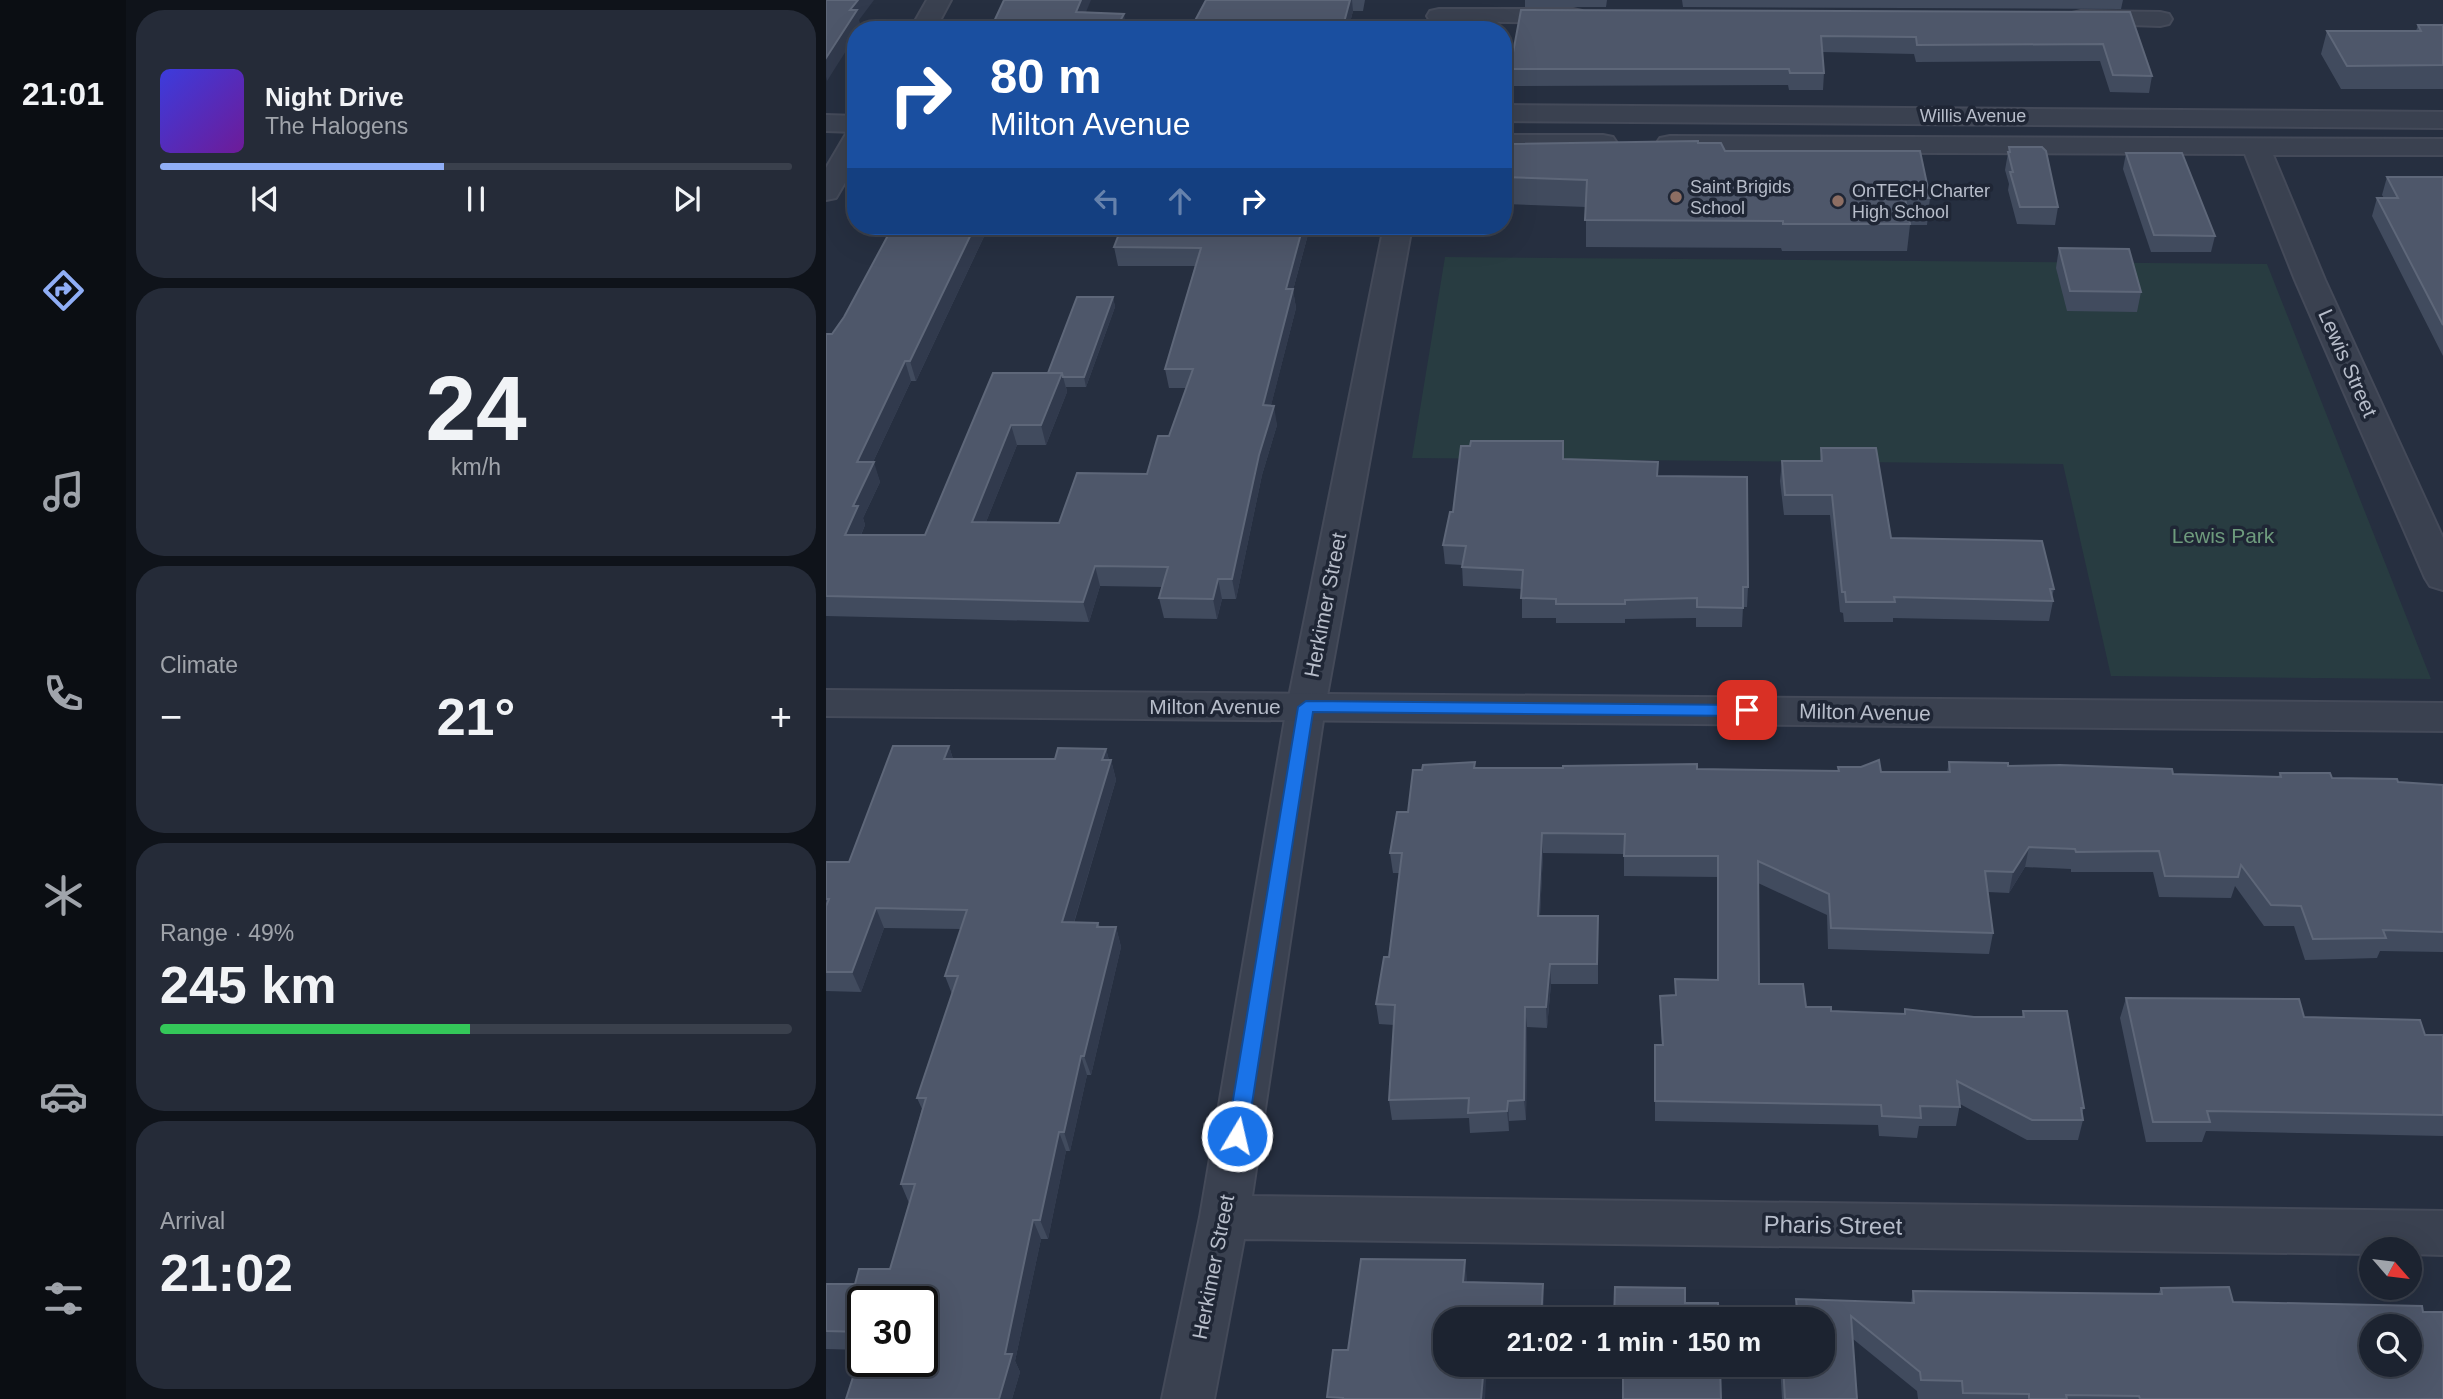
<!DOCTYPE html>
<meta charset="utf-8">
<style>
:root{--surface:#1c2330;--page:#252b38;--text:#f1f3f6;--muted:#a0a4ab;--line:#3a404c;--accent:#90aef6}
body{margin:0;font-family:Arial,sans-serif;background:var(--page);color:var(--text);height:100vh;display:flex;flex-direction:column;font-size:26px;white-space:nowrap}
*{box-sizing:border-box;margin:0}
p{font-size:23px;color:var(--muted)}
.icon{flex:none;width:38px;height:38px;fill:none;stroke:currentColor;stroke-width:2;stroke-linecap:round;stroke-linejoin:round}
.map{position:relative;flex:1;overflow:hidden}
.panel{display:flex;flex-direction:column;gap:10px;padding:10px;background:#0f131a;width:700px}
.panel>*{flex:none}
.guide{position:absolute;left:21px;top:21px;width:665px;height:214px;border-radius:28px;box-shadow:0 7px 28px #0002,0 0 0 2px var(--line);background:#1a4fa0;color:#fff;overflow:hidden}
.needle{width:46px;rotate:118deg}
.fabs{position:absolute;left:1533px;top:1237px;display:grid;gap:14px}
.fabs a{display:grid;place-items:center;width:63px;height:63px;border-radius:50%;background:var(--surface);box-shadow:0 7px 28px #0002,0 0 0 2px var(--line);font-size:35px}
.speed{position:absolute;left:21px;top:1286px;display:flex;gap:14px;font-size:35px;font-weight:700;text-align:center}
.speed>*{display:grid;place-content:center;width:91px;height:91px;border-radius:50%;background:var(--surface);box-shadow:0 7px 28px #0002,0 0 0 2px var(--line);line-height:1}
.speed .limit{border:4px solid #111;border-radius:10px;background:#fff;color:#111}
.pin{position:absolute;display:grid;place-items:center;width:60px;height:60px;color:#fff;margin:-30px;border-radius:14px;box-shadow:0 4px 10px #0006}
.me{position:absolute;width:77px;margin:-38px;rotate:9deg;stroke-linejoin:round;filter:drop-shadow(0 0 5px #0008)}
.turn{display:flex;align-items:center;gap:24px;height:147px;padding:0 28px;font-size:32px}
.turn .icon{width:91px;height:91px;stroke-width:2.5}
.turn b{display:block;font-size:49px;line-height:60px}
.lanes{display:flex;align-items:center;height:66px;padding:0 28px;background:#0003;justify-content:center;gap:35px;direction:ltr}
.lanes .off{opacity:.35}
.big{font-size:52px;font-weight:800;line-height:1.1}
.panel .widget{flex:1;display:flex;flex-direction:column;justify-content:center;gap:10px;min-width:0;padding:0 24px;border-radius:28px;background:var(--page)}
.panel .dial{align-items:center;gap:0}
.dial b{font-size:91px;line-height:1}
.song{display:flex;align-items:center;gap:21px}
.cover{width:84px;height:84px;border-radius:10px;background:linear-gradient(135deg,hsl(240 70% 55%),hsl(280 70% 35%))}
.played{height:7px;border-radius:4px;background:linear-gradient(90deg,var(--accent) 45%,var(--line) 45%)}
.keys{display:flex;justify-content:space-around;direction:ltr}
.heat{display:flex;justify-content:space-between;align-items:center;font-size:38px;direction:ltr}
.charge{height:10px;border-radius:5px;background:linear-gradient(90deg,#34c759 49%,var(--line) 0)}
.trip{position:absolute;left:607px;top:1307px;width:402px;height:70px;border-radius:28px;background:var(--surface);box-shadow:0 7px 28px #0002,0 0 0 2px var(--line);font-weight:800;line-height:70px;text-align:center}
main{display:flex;flex:1;min-height:0}
.menu{display:flex;flex-direction:column;width:126px;justify-content:space-around;align-items:center;background:#0b0e13;color:var(--muted)}
.menu .icon{width:49px;height:49px}
.menu .active{color:var(--accent)}
.menu b{font-size:32px;color:var(--text)}
.map>svg:first-child{display:block}
</style>
<main>
<nav class="menu">
<b>21:01</b>
<svg class="icon active" aria-label="directions" viewBox="0 0 24 24"><path d="M12 3l9 9-9 9-9-9zM9 14v-3h6M13 9l2 2-2 2"/></svg>
<svg class="icon" aria-label="music" viewBox="0 0 24 24"><path d="M9 18V5l10-2v13"/><circle cx="6" cy="18" r="3"/><circle cx="16" cy="16" r="3"/></svg>
<svg class="icon" aria-label="phone" viewBox="0 0 24 24"><path d="M5 4h4l2 5-3 2q2 4 5 5l2-3 5 2v4C11 20 4 13 5 4z"/></svg>
<svg class="icon" aria-label="climate" viewBox="0 0 24 24"><path d="M12 3v18M4 7l16 10M4 17L20 7"/></svg>
<svg class="icon" aria-label="car" viewBox="0 0 24 24"><path d="M5 17H2v-5l4-1 3-4h7l3 4 3 1v5h-3M9 17h6M6 11h13"/><circle cx="7" cy="17" r="2"/><circle cx="17" cy="17" r="2"/></svg>
<svg class="icon" aria-label="filters" viewBox="0 0 24 24"><path d="M4 7h16M4 17h16"/><circle cx="9" cy="7" r="2"/><circle cx="15" cy="17" r="2"/></svg>
</nav>
<section class="panel">
<div class="widget">
<div class="song"><i class="cover"></i><div><b>Night Drive</b><p>The Halogens</p></div></div>
<div class="played"></div>
<div class="keys"><svg class="icon" aria-label="previous" viewBox="0 0 24 24"><path d="M18 5L8 12l10 7zM5 5v14"/></svg><svg class="icon" aria-label="pause" viewBox="0 0 24 24"><path d="M8 5v14M16 5v14"/></svg><svg class="icon" aria-label="next" viewBox="0 0 24 24"><path d="M6 5l10 7-10 7zM19 5v14"/></svg></div>
</div>
<div class="widget dial"><b>24</b><p>km/h</p></div>
<div class="widget"><p>Climate</p>
<div class="heat"><a>−</a><b class="big">21°</b><a>+</a></div>
</div>
<div class="widget"><p>Range · 49%</p><b class="big">245 km</b><div class="charge"></div></div>
<div class="widget"><p>Arrival</p><b class="big">21:02</b></div>
</section>
<div class="map">
<svg width="1617" height="1399" viewBox="0 0 1617 1399">
<rect width="100%" height="100%" fill="#262f40"/>
<path fill="#283c41" d="M619,257L1441,264L1605,679L1285,676L1237,464L586,458Z"/>
<g fill="none" stroke-linecap="round" stroke-linejoin="round">
<defs>
<g id="minor">
<path d="M101,0H125L109,30H84Z"/>
<path d="M613,9H747L756,11L759,16L756,21L747,23L604,21L601,16L604,11Z"/>
<path d="M1255,11L1334,12L1343,14L1346,19L1343,24L1334,26L1246,23L1243,18L1246,13Z"/>
<path d="M677,105L1617,112V128L677,121Z"/>
<path d="M0,115L30,116V164L10,198L0,200V168L20,134L29,132L0,131Z"/>
<path d="M677,135H777L787,137L791,143L787,149L777,151H677Z"/>
<path d="M844,136L1617,139V155H1447L1499,280L1617,538V590L1604,586L1599,578L1469,280L1419,154L844,152L834,150L830,144L834,138Z"/>
<path d="M558,226H586L499,707L426,1196L1617,1211V1255L1584,1254V1250H1545V1254L418,1239L388,1399H336L374,1217L461,707Z"/>
</g>
<path id="tertiary" d="M0,690L1617,703V731L0,716Z"/>
</defs>
<use href="#minor" stroke="#444a59" stroke-width="4"/>
<use href="#tertiary" stroke="#444a59" stroke-width="4"/>
<use href="#minor" fill="#3a4150" fill-rule="evenodd"/>
<use href="#tertiary" fill="#3a4150" fill-rule="evenodd"/>
</g>
<g fill="#414b5e" fill-rule="evenodd">
<path d="M380,0H539L537,11H527L522,30H364Z"/>
<path d="M699,0H781L780,7H699Z"/>
<path d="M856,0H1297L1295,9L857,7Z"/>
<path d="M695,10L1304,12L1326,76L1323,93L1284,92L1274,61L1090,62L1088,54L996,52L998,73L997,90H963L962,85L685,86L684,69Z"/>
<path d="M1592,25H1617V89H1515L1495,54L1501,31H1590Z"/>
<path d="M872,143L899,151L1104,198L1101,225H1084L1081,251H956L955,248L760,247V207L679,204L678,177Z"/>
<path d="M1183,147L1232,207L1229,225L1191,224L1182,190L1183,184L1179,170Z"/>
<path d="M1300,153L1389,236L1385,252H1325L1297,169Z"/>
<path d="M1561,177H1617V356L1546,216L1551,198H1558L1556,195Z"/>
<path d="M67,226H163L90,381H85L47,462L54,482L37,518L39,525L35,535H99L222,373L287,297L289,307L260,387H240L241,392L220,445H191L160,522L233,523L321,474L343,436L360,388H343L339,369L369,266H292L288,247L296,226H506V227H484L467,290L470,308L445,405L451,425L436,475L410,599H396L391,619L338,618L333,598L336,587L274,586L263,622L0,616V334H6L18,317Z"/>
<path d="M1233,248L1315,292L1311,312L1241,311L1230,268Z"/>
<path d="M995,448L1065,538L1228,589L1226,597L1227,601L1223,621L1067,618V622H1018L1017,613L1014,612L1004,515H958L954,481L956,461H994Z"/>
<path d="M738,459L832,476L922,587L921,607H917L916,627H870V618L799,619V623H730V618H696V589L637,586L636,565L619,564L617,545L627,512Z"/>
<path d="M67,746H123L127,759H229L232,748L280,749L283,760H285L290,780L248,923H272L274,927H290L295,947L265,1075H261L244,1151H240L222,1239H215L189,1361L194,1372L186,1399H20L36,1350L0,1349V1284H29L33,1269H64L83,1203L75,1184L96,1109L91,1098L126,994L119,976L135,929L58,928L35,992L0,991V862H23ZM37,1302H96V1362H37Z"/>
<path d="M649,762V768L871,769L1012,771V767L1055,772H1121L1123,762L1182,766L1347,774L1452,777L1454,773L1506,778L1617,785V952L1554,951L1551,958L1479,960L1468,926H1438L1409,886L1405,898L1333,897L1327,872H1245V869L1199,867L1183,893L1162,892L1167,933L1163,954L1002,949L1001,915L932,883L933,984L980,1007L1005,1011L1078,1014L1079,1009L1148,1017H1196L1197,1011L1258,1108L1256,1113L1257,1120L1252,1140H1201L1134,1104L1130,1126H1093L1091,1138L1053,1136L1052,1125L829,1121V1045H836L834,1016V996L849,995V979L891,980V877L798,876V854L717,853L714,916H772V984H725L721,1028L701,1027L700,1120L683,1121V1131L644,1133L643,1118L566,1120L563,1100L568,1025L553,1024L550,1004L563,957L573,873H567L564,853L582,812L596,770Z"/>
<path d="M1300,998L1478,1017L1599,1035H1617V1136L1380,1131L1376,1142H1320L1294,1018Z"/>
<path d="M1335,1288L1407,1302L1617,1399H1092L1091,1391L1027,1339L1031,1399H956L954,1365H998V1320H966L967,1308H969L970,1299L1085,1303L1087,1291L1332,1294Z"/>
</g>
<g fill="#313a4d">
<path d="M32,0H48L33,20L35,26L33,30H30V35L1,81L0,77V58L24,10Z"/>
<path d="M255,0H265L253,29L250,12Z"/>
<path d="M524,0H526L527,11L522,30H516Z"/>
<path d="M298,14L301,30H289Z"/>
<path d="M149,226H163L90,381L84,361Z"/>
<path d="M477,226H484V227L467,290L470,308L440,425L437,405L460,289Z"/>
<path d="M287,297L289,307L260,387L258,377Z"/>
<path d="M79,361L85,381L38,481L31,462Z"/>
<path d="M236,373L241,392L220,445L215,425Z"/>
<path d="M448,406L451,425L436,475L410,599L406,579L433,455Z"/>
<path d="M185,425L191,445L152,542L146,522Z"/>
<path d="M48,462L54,482L37,518L39,525L26,555L19,535L27,506Z"/>
<path d="M269,566L274,586L263,622L257,602Z"/>
<path d="M392,579L396,599L391,619L387,599Z"/>
<path d="M123,746L129,766L118,759Z"/>
<path d="M280,749L284,765L285,760L290,780L242,942L236,922Z"/>
<path d="M716,833L717,853L713,936L712,916Z"/>
<path d="M1203,847L1199,867L1183,893L1187,872Z"/>
<path d="M50,908L58,928L35,992L26,972Z"/>
<path d="M290,927L295,947L265,1075L258,1056Z"/>
<path d="M724,964L725,984L721,1028L720,1007Z"/>
<path d="M699,1007L701,1027L700,1120L698,1100Z"/>
<path d="M255,1056L261,1075L244,1151L238,1132Z"/>
<path d="M682,1101L683,1121V1131L681,1111Z"/>
<path d="M233,1132L240,1151L222,1239L214,1220Z"/>
<path d="M207,1220L215,1239L189,1361L194,1372L186,1399H173L179,1354Z"/>
<path d="M639,1260L641,1279L639,1301L637,1282Z"/>
<path d="M717,1284L718,1302L717,1320H715Z"/>
<path d="M658,1365H661L659,1399H655Z"/>
</g>
<g fill="#4e576a" stroke="#5e6779" stroke-width="2" fill-rule="evenodd">
<path d="M0,0H32L24,10H31L0,58Z"/>
<path d="M178,0H255L250,12L298,14L289,30H164Z"/>
<path d="M380,0H524L516,30H364Z"/>
<path d="M695,10L1304,12L1326,76L1287,75L1277,44L1091,45L1090,37L995,36L998,73H964L963,69H684Z"/>
<path d="M1592,25H1617V65L1521,66L1501,31H1595Z"/>
<path d="M872,141V143H895L899,151H1094L1104,198H1079L1084,224H957V221L759,220L761,180L678,177L681,144Z"/>
<path d="M1183,147H1216L1220,151L1232,207H1194L1184,172H1187L1182,152H1184Z"/>
<path d="M1300,153H1356L1389,236L1328,235Z"/>
<path d="M1561,177H1617V325L1551,198H1572Z"/>
<path d="M67,226H149L84,361H79L31,462H48L27,506H32L19,535H99L167,373H236L215,425H185L146,522L233,523L251,473L321,474L332,436H343L367,369H339L375,248L288,247L296,226H477L460,289H467L437,405L448,406L433,455L406,579H392L387,599L333,598L342,567L269,566L257,602L0,596V334H6L18,317Z"/>
<path d="M1233,248L1303,249L1315,292L1244,291Z"/>
<path d="M251,297H287L258,377H237L236,373H222Z"/>
<path d="M645,441H737V459L832,462L831,476L921,477L922,587H917V608L871,607V598L799,600V604H730V599L695,598L697,570L636,567L640,546L617,545L624,512H627L635,446H644Z"/>
<path d="M995,448H1050L1065,538L1216,541L1228,589H1224L1227,601L1068,597L1069,602H1020L1019,592H1016L1006,495H959L956,461H996Z"/>
<path d="M67,746H123L118,759H229L232,748L280,749L276,760H285L236,922L272,923L271,927H290L258,1056H255L238,1132H233L214,1220H207L179,1354H186L173,1399H20L37,1346V1362H96V1302H37V1332L0,1331V1284H29L33,1269H64L89,1184H75L100,1098H91L132,976H119L141,910L50,908L26,972H0V906L3,899H0V862H23Z"/>
<path d="M1053,760L1055,772H1124L1123,762L1182,763V766L1234,765L1346,769L1347,774L1455,777L1454,773H1504L1506,778L1571,779L1572,782L1617,785V932L1557,930L1560,938L1487,939L1475,906L1445,905L1415,865L1412,877L1339,876L1333,851L1250,852L1249,849L1203,847L1187,872L1159,871L1167,933L1005,928L1003,894L932,861L933,984H977L980,1007H1005V1011L1079,1014V1009L1148,1017H1198L1197,1011H1241L1258,1108H1255L1257,1120H1206L1131,1081L1134,1107L1094,1106L1095,1118L1056,1116L1055,1105L829,1101V1045H837L834,996L850,995L849,979L892,980V856H798L799,834L716,833L712,916H772L771,964H724L720,1007H699L698,1100L682,1101L681,1111L642,1113L643,1098L563,1100L569,1005L550,1004L558,957H563L576,853H564L571,812H582L587,770H596L597,765L649,762L648,768H737V766L871,764V769L1013,771L1012,767H1035Z"/>
<path d="M1300,998L1473,999L1478,1017L1594,1020L1599,1035H1617V1115L1381,1111L1384,1122H1327Z"/>
<path d="M535,1259L639,1260L637,1282L717,1284L715,1320H620V1365H658L655,1399H517V1398L501,1397L507,1350H522Z"/>
<path d="M789,1287L859,1288V1303H892L893,1320H788Z"/>
<path d="M1403,1287L1407,1302L1596,1306L1597,1312H1617V1399H1314L1313,1396L1240,1395L1241,1399H1203V1394L1137,1393L1136,1381L1095,1380L1094,1372L1025,1316L1031,1399H959L957,1365H998V1320H967V1308H971L970,1299L1088,1303L1087,1291L1336,1294L1335,1288ZM1545,1326H1584V1365H1545Z"/>
<path d="M797,1365H894L895,1399H797Z"/>
</g>
<path fill="#1a73e8" stroke="#114b97" stroke-width="2" d="M480,701L921,705L929,710L921,716L487,712L421,1136L418,1142L411,1145L404,1142L401,1136L472,707Z"/>
<g fill="#8d6e63" stroke="#1f2635" stroke-width="2.5">
<circle cx="850" cy="197" r="7"/>
<circle cx="1012" cy="201" r="7"/>
</g>
<g text-anchor="middle" dominant-baseline="central" stroke-width="7" stroke-linejoin="round" paint-order="stroke">
<g font-size="18" fill="#b7bdca" stroke="#1f2635">
<text x="1147" y="116">Willis Avenue</text>
</g>
<g font-size="18" fill="#b7bdca" stroke="#1f2635" text-anchor="start">
<text x="864" y="187">Saint Brigids<tspan x="864" dy="21">School</tspan></text>
<text x="1026" y="191">OnTECH Charter<tspan x="1026" dy="21">High School</tspan></text>
</g>
<g font-size="21" fill="#b7bdca" stroke="#1f2635">
<text transform="translate(1522 363) rotate(66)">Lewis Street</text>
<text transform="translate(499 605) rotate(-79)">Herkimer Street</text>
<text x="389" y="706">Milton Avenue</text>
<text transform="translate(1039 712) rotate(1)">Milton Avenue</text>
<text transform="translate(387 1267) rotate(-79)">Herkimer Street</text>
</g>
<g font-size="21" fill="#6e9b7d" stroke="#1f2635">
<text x="1397" y="535">Lewis Park</text>
</g>
<g font-size="24" fill="#b7bdca" stroke="#1f2635">
<text transform="translate(1007 1225) rotate(1)">Pharis Street</text>
</g>
</g>
</svg>
<div class="fabs">
<a><svg class="needle" viewBox="-14 -14 28 28"><path d="M0-13l5 13h-10z" fill="#e53935"/><path d="M0 13l5-13h-10z" fill="#a0a4ab"/></svg></a>
<a><svg class="icon" aria-label="search" viewBox="0 0 24 24"><circle cx="10" cy="10" r="6"/><path d="M15 15l6 6"/></svg></a>
</div>
<div class="speed"><div class="limit">30</div></div>
<div class="pin" style="left:921px;top:710px;background:#d93025"><svg class="icon" aria-label="arrive" viewBox="0 0 24 24"><path d="M6 21V4h12l-3 4 3 4H6"/></svg></div>
<svg class="me" style="left:411px;top:1136px" viewBox="-20 -20 40 40"><circle r="17" fill="#1a73e8" stroke="#fff" stroke-width="3"/><path d="M0-11L8 9 0 5-8 9z" fill="#fff"/></svg>
<div class="trip">21:02 · 1 min · 150 m</div>
<div class="guide">
<div class="turn"><svg class="icon" aria-label="right" viewBox="0 0 24 24"><path d="M7 20v-9h11M14 6l5 5-5 5"/></svg><div><b>80 m</b>Milton Avenue</div></div>
<div class="lanes"><svg class="icon off" aria-label="left" viewBox="0 0 24 24"><path d="M17 20v-9H6M10 6l-5 5 5 5"/></svg><svg class="icon off" aria-label="ahead" viewBox="0 0 24 24"><path d="M12 20V5M6 11l6-6 6 6"/></svg><svg class="icon" aria-label="right" viewBox="0 0 24 24"><path d="M7 20v-9h11M14 6l5 5-5 5"/></svg></div>
</div>
</div>
</main>
